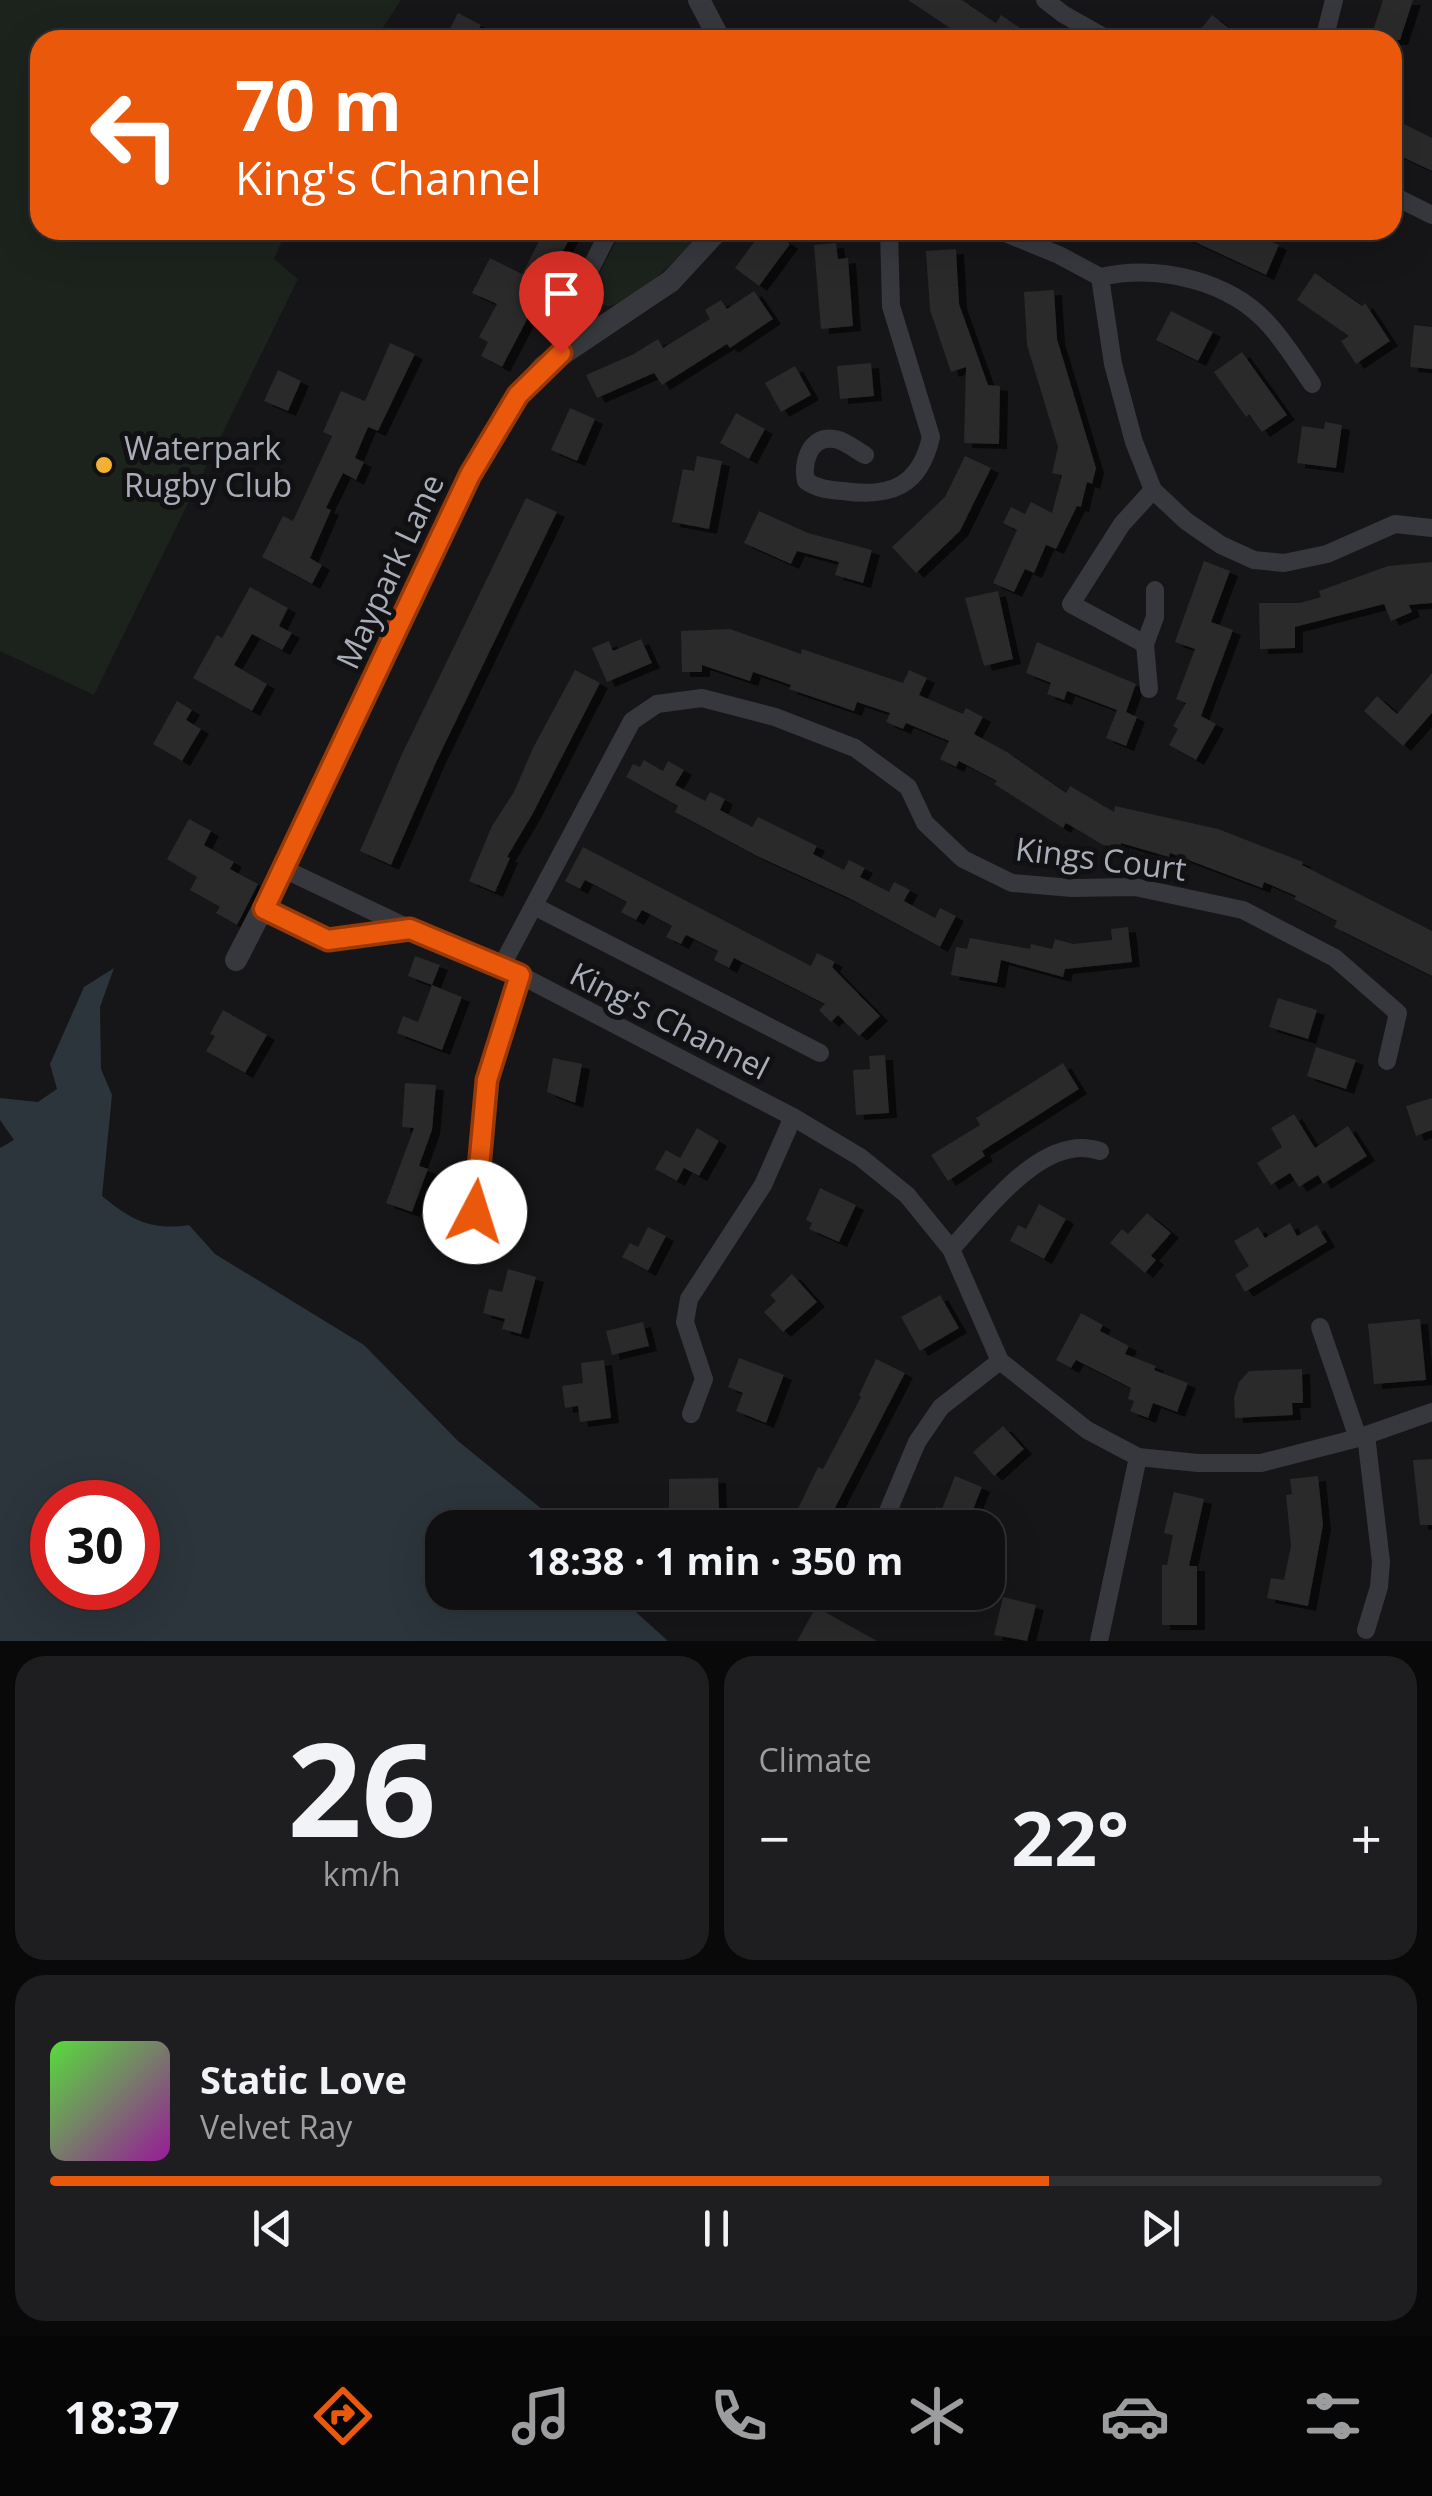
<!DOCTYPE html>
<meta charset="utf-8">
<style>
:root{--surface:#101012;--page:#1e1e20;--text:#f1f3f6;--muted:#9c9d9f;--line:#303032;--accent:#ea580c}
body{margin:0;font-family:"Open Sans",sans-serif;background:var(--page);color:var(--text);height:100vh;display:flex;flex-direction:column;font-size:38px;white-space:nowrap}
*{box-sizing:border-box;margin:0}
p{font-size:32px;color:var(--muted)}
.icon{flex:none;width:55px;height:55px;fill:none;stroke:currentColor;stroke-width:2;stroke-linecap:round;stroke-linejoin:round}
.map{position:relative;height:1641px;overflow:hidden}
.details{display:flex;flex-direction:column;gap:15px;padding:15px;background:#09090a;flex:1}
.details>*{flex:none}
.banner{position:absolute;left:30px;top:30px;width:1372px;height:210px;border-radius:30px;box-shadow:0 10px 40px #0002,0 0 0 2px var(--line);background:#ea580c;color:#fff;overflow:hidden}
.speed{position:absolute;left:30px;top:1480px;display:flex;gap:20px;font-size:50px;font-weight:700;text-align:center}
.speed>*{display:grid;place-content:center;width:130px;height:130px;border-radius:50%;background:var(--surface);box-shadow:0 10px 40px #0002,0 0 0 2px var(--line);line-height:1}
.speed .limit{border:15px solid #d22;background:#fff;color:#111}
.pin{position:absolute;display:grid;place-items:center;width:85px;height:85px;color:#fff;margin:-102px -42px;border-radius:50% 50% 50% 0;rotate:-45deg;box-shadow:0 0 10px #0007}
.pin .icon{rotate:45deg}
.me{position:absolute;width:110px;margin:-55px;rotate:5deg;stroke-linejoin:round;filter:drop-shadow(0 0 8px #0008)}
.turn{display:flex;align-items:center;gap:35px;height:210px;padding:0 40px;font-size:45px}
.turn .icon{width:130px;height:130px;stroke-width:2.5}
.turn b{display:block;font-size:70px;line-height:85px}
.big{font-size:75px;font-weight:700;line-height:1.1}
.details .tile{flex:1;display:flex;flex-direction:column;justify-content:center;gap:15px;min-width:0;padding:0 35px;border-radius:30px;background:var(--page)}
.details .dial{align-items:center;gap:0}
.dial b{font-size:130px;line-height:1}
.song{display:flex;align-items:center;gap:30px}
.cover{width:120px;height:120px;border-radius:15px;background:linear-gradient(135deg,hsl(110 70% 55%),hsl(300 70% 35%))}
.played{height:10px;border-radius:5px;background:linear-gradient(90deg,var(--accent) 75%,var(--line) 75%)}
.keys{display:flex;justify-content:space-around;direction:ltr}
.heat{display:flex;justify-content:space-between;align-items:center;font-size:55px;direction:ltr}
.details .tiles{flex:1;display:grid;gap:15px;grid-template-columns:1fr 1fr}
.tile:last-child{grid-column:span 2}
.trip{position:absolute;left:425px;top:1510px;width:580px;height:100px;border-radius:30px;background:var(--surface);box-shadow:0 10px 40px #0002,0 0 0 2px var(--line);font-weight:700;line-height:100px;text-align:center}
.tab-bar{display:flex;height:160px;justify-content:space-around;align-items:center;background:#060607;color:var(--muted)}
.tab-bar .icon{width:70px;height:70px}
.tab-bar .selected{color:var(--accent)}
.tab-bar b{font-size:45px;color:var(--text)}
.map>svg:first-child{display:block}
</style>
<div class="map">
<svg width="1432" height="1641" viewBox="0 0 1432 1641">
<defs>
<filter id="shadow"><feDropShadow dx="8" dy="5" stdDeviation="0" flood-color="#0009"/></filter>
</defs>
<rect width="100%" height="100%" fill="#161618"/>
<g fill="#1c231d">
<path d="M0,0H401L375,40H40V230H287L274,259L298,279L94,695L0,651Z"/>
<path d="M622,230H704C685,250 637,302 609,306C602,306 594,302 586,299Z"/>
</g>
<path fill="#2c353c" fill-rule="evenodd" d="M114,968L100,1007L101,1069L112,1095L102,1196C130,1219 150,1231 189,1225L215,1254L364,1345L458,1441L564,1527L442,1528V1592L615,1593L668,1641H0V1148L14,1140L0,1120V1098L38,1102L57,1089L50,1064L84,987ZM52,1502H138V1588H52Z"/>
<g fill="#29292c" filter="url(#shadow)">
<path d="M908,0H962L996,23L1001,15L1038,40H968Z"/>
<path d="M1383,0H1413L1400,40H1370Z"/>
<path d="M458,13L481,25L473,40H444Z"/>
<path d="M1212,15L1244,40H1192Z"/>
<path d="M1392,118L1432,138V171L1392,152Z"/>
<path d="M545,230H574L502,367L481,356L488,342L479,337L497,304L472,293L490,258L522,274Z"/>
<path d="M763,230H771L790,244L759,286L735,268Z"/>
<path d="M1169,230H1243L1279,245L1266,275Z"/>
<path d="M836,243L838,259L848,258L853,326L821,329L814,245Z"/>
<path d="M956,249L959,304L988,385L1000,386L999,444L964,443L966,367L951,372L930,310L926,251Z"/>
<path d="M1315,273L1362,306L1365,303L1390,341L1356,364L1341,341L1349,336L1297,300Z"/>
<path d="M1054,290L1057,339L1096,468L1092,484L1087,482L1081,507L1077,506L1056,549L1046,545L1034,573L1025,569L1014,592L993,583L1017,530L1003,523L1011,507L1025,514L1031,502L1052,513L1062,475L1052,473L1058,447L1027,345L1024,292Z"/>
<path d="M754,291L773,319L730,348L727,344L662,385L654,373L597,398L586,375L634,354L658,339L663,348L710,319L705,310L721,300L727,309Z"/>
<path d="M1171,311L1213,332L1198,361L1156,340Z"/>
<path d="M1414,325L1432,327V369L1410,367Z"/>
<path d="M390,343L415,354L378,431L368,427L355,458L364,462L356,480L343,473L326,508L331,510L310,558L322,565L312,584L262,557L283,516L293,521L332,436L323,432L341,391L365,401Z"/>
<path d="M1242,352L1287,415L1262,432L1249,414L1246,417L1214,372Z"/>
<path d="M871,363L874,396L840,399L837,366Z"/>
<path d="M795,366L811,395L781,412L765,383Z"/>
<path d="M278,370L301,381L288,411L264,401Z"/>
<path d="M570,408L595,419L577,461L551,450Z"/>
<path d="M736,413L765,429L749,459L720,443Z"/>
<path d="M1325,422L1342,425L1336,468L1297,463L1302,426L1324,429Z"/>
<path d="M697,456L722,461L709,529L672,522L683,469L694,471Z"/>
<path d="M965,456L991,468L960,531L916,573L892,547L945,497Z"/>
<path d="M526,498L557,512L437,760L391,865L360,851L402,754Z"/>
<path d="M759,511L808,533L872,550L863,583L835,575L839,562L797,551L791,564L744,543Z"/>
<path d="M1204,561L1230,571L1211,622L1233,630L1201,716L1216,724L1196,760L1169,745L1178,729L1173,726L1186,703L1176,699L1195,649L1175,642Z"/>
<path d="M1432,562V603L1409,605L1412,612L1391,621L1384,604L1295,627V648L1260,649L1259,603H1300L1321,597L1319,591L1388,566Z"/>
<path d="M250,587L288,608L279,626L292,633L282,650L252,634L234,665L267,684L252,711L193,678L217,635L222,638Z"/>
<path d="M998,591L1013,659L984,666L965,598Z"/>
<path d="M730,629L801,654L802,649L903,683L909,670L927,678L919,695L963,714L966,708L983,717L974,734L1007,752L1066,793L1070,786L1114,812L1115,806L1218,829L1303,862L1302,865L1432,931V976L1334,927L1337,921L1294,899L1296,896L1264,882L1262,888L1170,853L1169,857L1121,843L1120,849L1103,845L1066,823L1063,828L994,784L997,781L959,761L956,767L940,759L949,741L906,723L903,729L886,722L890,713L857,702L854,711L789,689L791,685L753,672L750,681L702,665V672H682L681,631Z"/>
<path d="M641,639L652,663L607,682L592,648L609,641L613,651Z"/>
<path d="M1037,642L1136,684L1126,712L1137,717L1126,746L1106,738L1117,710L1067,691L1064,700L1047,694L1051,683L1026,673Z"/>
<path d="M575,670L600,683L532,815L507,857L510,858L495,892L469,881L492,826L514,792L533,748Z"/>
<path d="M1432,673V713L1403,746L1364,711L1377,696L1397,714Z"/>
<path d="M177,701L192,710L186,720L201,729L182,761L153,744Z"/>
<path d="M644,760L663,771L668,761L684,770L675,785L705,801L710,792L725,799L720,810L752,827L758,817L817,846L813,854L844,870L849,860L865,868L860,877L889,892L894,882L910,890L904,901L935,918L940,908L956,916L940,947L849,898L757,856L675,812L678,806L626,777L633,764L640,767Z"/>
<path d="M189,819L211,831L204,845L234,862L230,869L258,884L237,925L216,913L220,907L190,890L197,877L167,859Z"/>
<path d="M583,847L811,966L817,953L835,962L832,967L880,1016L859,1036L838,1015L831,1022L819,1010L825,1004L734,958L729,968L714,960L718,951L686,935L681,944L666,937L672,926L642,910L636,920L621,912L627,902L585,880L580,889L565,881Z"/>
<path d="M1128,927L1132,962L1065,969L1063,977L1001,960L997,983L951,975L956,947L967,949L970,938L1030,949L1031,944L1052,949L1055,939L1073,944L1112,940L1111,929Z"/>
<path d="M415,956L440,965L432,985L408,976Z"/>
<path d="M432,985L462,997L442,1050L397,1033L403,1016L418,1022Z"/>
<path d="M1278,998L1317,1010L1308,1039L1269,1027Z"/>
<path d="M223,1010L267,1035L245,1073L206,1051L215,1036L210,1034Z"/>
<path d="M1316,1047L1356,1060L1346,1089L1307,1076Z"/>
<path d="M885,1055L889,1113L856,1115L853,1070L870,1069L869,1056Z"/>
<path d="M553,1058L582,1064L575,1103L547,1092Z"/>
<path d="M1063,1063L1079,1089L982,1151L985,1156L948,1181L931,1155L980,1125L976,1118Z"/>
<path d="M405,1083L436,1085L432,1130L419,1166L428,1169L412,1212L386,1203L414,1128L402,1127Z"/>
<path d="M1432,1098V1130L1416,1136L1406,1106Z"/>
<path d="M1294,1114L1315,1148L1348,1126L1367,1156L1323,1184L1318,1175L1299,1187L1290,1173L1271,1185L1257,1163L1282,1147L1271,1128Z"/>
<path d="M697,1128L719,1141L699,1176L684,1168L677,1181L655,1169L666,1150L680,1158Z"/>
<path d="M820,1188L856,1205L839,1242L809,1229L812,1223L806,1220Z"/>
<path d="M1039,1204L1066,1219L1044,1259L1010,1241L1018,1225L1026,1229Z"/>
<path d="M1147,1213L1171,1233L1151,1256L1156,1260L1145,1273L1110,1243L1122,1229L1128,1234Z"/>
<path d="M1290,1223L1297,1236L1317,1225L1327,1242L1245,1292L1235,1275L1249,1266L1234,1241L1258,1227L1265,1238Z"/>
<path d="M648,1227L666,1236L648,1271L622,1257L630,1243L638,1247Z"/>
<path d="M508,1269L536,1277L521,1334L502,1329L505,1319L483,1313L489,1289L502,1292Z"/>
<path d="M792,1274L817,1302L783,1332L764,1312L776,1301L770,1295Z"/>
<path d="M940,1295L959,1328L920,1351L901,1317Z"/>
<path d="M1081,1313L1103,1325L1100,1331L1129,1346L1125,1354L1156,1366L1154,1370L1188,1383L1177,1412L1153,1403L1148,1418L1130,1411L1134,1401L1128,1399L1131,1388L1076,1360L1071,1368L1056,1360Z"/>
<path d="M1420,1319L1426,1380L1374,1384L1368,1324Z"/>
<path d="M643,1322L649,1346L612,1355L606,1331Z"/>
<path d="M739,1358L784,1375L766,1423L736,1411L743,1393L728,1387Z"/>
<path d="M876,1359L905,1373L825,1527L796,1513L818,1467L823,1469L861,1397L859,1395Z"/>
<path d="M604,1360L611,1418L580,1422L578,1406L565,1408L562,1386L583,1383L581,1363Z"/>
<path d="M1302,1369L1303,1403H1292L1293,1415L1235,1418L1234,1398L1239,1382L1249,1371Z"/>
<path d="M1003,1426L1024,1449L994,1476L973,1452Z"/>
<path d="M1432,1459V1525H1420L1413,1460Z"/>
<path d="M955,1476L982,1487L969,1520L984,1528H928L936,1507L942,1509Z"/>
<path d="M1318,1476L1323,1525L1308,1606L1267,1598L1271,1578L1284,1580L1291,1546L1286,1495L1292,1494L1290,1479Z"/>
<path d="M718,1478L719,1509H669V1479Z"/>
<path d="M1174,1492L1204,1499L1189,1566H1197V1625H1162V1565H1167L1173,1535L1164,1533Z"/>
<path d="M1003,1597L1036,1605L1027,1641L994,1635Z"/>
<path d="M816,1607L877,1641H797Z"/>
</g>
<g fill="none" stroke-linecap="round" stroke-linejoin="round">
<g stroke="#37383d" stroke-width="18">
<path d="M1045,0L1063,14L1109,40"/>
<path d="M1324,40L1334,0"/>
<path d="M1392,195L1432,215"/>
<path d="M998,230L1059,255L1100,277L1113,364L1134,442L1153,490L1186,521L1221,545L1254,560L1284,563L1327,554L1395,524L1432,528"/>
<path d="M1100,277C1158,264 1231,280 1271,327C1286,344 1299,365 1312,384"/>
<path d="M583,338L575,299L610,230"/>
<path d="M865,455C856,450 844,440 834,439C809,435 802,464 806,481C818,489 829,490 843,491C891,498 920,486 931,437L891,306L889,230"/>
<path d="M1145,644L1155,617V590"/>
<path d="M1149,689L1145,644L1071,604L1122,524L1153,490"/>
<path d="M284,869L410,929L520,975L793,1117L860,1157L907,1195L951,1249L1000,1361L1087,1430L1138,1457L1198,1463H1261L1358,1438L1432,1412"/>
<path d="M534,906L820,1053"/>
<path d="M264,909L328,940L409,929"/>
<path d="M501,967L632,721L657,704L702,698L775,717L855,748L908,787L925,823L963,859L1012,883L1072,888L1135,887L1243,910L1335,958L1398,1013L1387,1061"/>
<path d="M475,1212L487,1080L520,975"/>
<path d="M951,1249C986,1212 1043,1131 1100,1151"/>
<path d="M1320,1327L1358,1438"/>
<path d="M691,1414L704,1379L685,1322L689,1299L763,1185L793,1117"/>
<path d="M1366,1435L1381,1562L1379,1587L1366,1630"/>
<path d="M881,1528L917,1442L941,1407L1000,1361"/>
<path d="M1099,1641L1138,1457"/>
</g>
<g stroke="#37383d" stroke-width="22">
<path d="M699,0L720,40"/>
<path d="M236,960L302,832L470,475L508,409L543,367L671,281L718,230"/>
</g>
</g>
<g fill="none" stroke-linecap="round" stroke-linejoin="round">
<defs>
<path id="route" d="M475,1212L487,1080L520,975L410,929L328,940L264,909L470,475L518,395L561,353"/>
</defs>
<use href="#route" stroke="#983908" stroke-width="25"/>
<use href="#route" stroke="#ea580c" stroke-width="18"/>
</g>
<circle fill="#f2b134" stroke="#111113" stroke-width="4" cx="104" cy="465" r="10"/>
<g text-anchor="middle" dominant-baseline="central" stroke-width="10" stroke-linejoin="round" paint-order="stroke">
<g font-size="32" fill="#a8adb8" stroke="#111113" text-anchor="start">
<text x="124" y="447">Waterpark<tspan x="124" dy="37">Rugby Club</tspan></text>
</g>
<g font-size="32" fill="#a8adb8" stroke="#111113">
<text transform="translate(389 571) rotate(-65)">Maypark Lane</text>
<text transform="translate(1101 858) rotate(7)">Kings Court</text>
<text transform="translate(670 1020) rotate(27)">King's Channel</text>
</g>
</g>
</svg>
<div class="speed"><div class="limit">30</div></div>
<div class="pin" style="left:561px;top:353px;background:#d93025"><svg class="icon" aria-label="arrive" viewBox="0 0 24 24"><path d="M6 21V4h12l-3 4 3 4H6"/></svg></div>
<svg class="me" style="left:475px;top:1212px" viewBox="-20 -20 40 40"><circle r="19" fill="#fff"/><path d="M0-13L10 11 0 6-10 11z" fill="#ea580c"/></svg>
<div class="trip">18:38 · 1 min · 350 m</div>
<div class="banner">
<div class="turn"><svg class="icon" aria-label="left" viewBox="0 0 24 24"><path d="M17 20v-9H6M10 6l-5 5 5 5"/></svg><div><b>70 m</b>King's Channel</div></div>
</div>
</div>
<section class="details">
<div class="tiles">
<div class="tile dial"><b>26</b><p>km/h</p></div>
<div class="tile"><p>Climate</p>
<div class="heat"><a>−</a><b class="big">22°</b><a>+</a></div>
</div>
<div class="tile">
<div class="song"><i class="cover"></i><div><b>Static Love</b><p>Velvet Ray</p></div></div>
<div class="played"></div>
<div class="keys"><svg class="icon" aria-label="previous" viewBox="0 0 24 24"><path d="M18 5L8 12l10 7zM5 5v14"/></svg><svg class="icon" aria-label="pause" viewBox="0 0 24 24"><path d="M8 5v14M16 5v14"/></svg><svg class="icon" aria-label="next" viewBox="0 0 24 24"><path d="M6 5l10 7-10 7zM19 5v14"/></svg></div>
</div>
</div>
</section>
<nav class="tab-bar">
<b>18:37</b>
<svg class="icon selected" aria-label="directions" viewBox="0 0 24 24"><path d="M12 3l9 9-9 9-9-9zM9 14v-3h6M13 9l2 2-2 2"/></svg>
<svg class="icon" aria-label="music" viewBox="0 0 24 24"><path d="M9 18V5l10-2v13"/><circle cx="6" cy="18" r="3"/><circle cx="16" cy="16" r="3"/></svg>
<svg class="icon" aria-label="phone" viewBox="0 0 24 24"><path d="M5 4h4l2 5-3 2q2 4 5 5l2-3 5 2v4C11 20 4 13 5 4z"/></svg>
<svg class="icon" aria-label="climate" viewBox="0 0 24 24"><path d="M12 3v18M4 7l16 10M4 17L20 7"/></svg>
<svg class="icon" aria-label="car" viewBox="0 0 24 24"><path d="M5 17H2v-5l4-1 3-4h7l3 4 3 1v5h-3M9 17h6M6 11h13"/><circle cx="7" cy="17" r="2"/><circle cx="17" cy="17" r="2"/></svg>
<svg class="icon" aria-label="filters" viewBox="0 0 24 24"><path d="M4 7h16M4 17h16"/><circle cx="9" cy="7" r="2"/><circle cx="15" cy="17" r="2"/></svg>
</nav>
